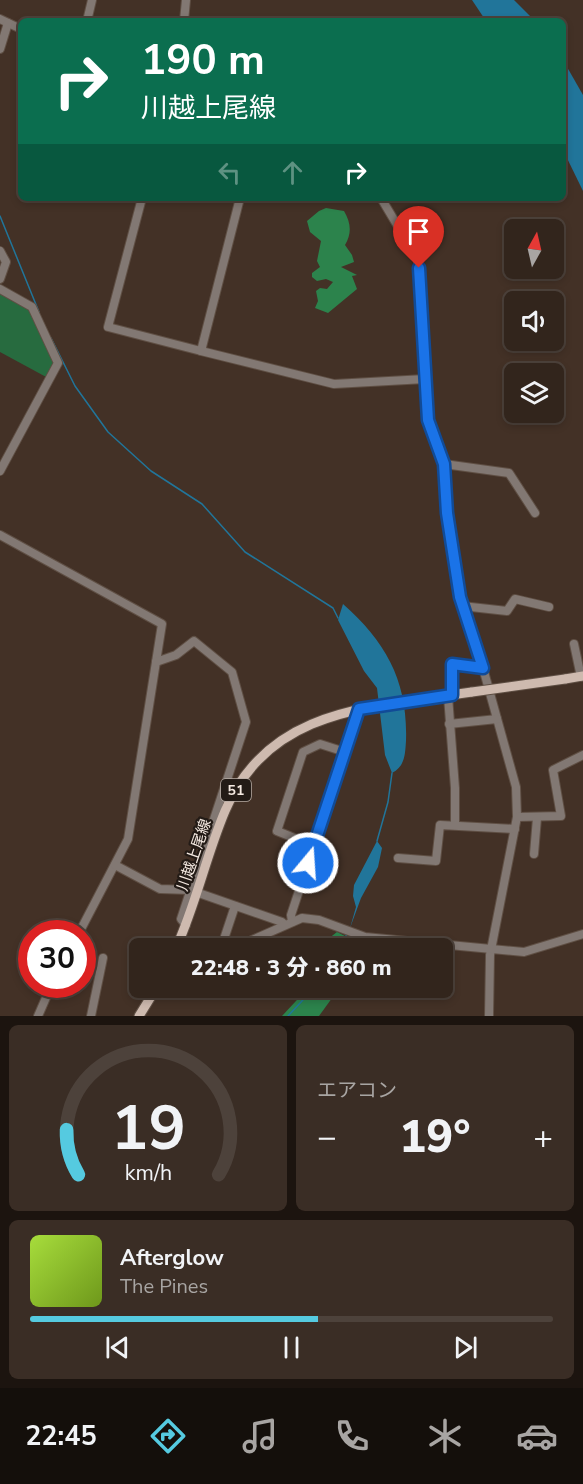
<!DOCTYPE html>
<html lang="ja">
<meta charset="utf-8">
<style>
:root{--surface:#32251c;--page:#3a2d25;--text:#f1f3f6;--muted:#a8a5a3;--line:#4d423b;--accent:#55cae0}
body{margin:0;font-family:"Nunito Sans","Noto Sans JP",sans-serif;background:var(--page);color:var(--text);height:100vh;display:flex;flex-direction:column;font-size:22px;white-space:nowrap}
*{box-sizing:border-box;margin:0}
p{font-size:20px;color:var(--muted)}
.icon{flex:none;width:33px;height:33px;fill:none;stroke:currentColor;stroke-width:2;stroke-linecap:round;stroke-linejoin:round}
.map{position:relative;height:1016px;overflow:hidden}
.details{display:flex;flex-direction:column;gap:9px;padding:9px;background:#1c140f;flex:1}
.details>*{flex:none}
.top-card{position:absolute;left:18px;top:18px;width:548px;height:183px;border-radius:9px;box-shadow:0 3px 9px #0003,0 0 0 2px var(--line);background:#0b6e4f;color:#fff;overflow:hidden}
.needle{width:39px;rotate:8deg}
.buttons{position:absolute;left:504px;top:219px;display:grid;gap:12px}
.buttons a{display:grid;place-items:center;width:60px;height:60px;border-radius:9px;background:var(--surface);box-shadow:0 3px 9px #0003,0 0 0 2px var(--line);font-size:30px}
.speed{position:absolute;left:18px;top:920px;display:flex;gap:12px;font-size:30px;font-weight:700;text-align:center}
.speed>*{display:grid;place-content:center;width:78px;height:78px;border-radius:50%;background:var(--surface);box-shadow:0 3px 9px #0003,0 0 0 2px var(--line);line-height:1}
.speed .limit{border:9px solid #d22;background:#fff;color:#111}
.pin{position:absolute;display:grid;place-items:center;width:51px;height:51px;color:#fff;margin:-62px -26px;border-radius:50% 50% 50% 0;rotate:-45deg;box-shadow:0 0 6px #0007}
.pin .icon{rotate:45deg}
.me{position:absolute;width:66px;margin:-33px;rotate:18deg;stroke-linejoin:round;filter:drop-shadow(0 0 4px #0008)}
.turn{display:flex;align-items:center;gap:21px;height:126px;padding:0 24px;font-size:27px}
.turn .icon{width:78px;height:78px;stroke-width:2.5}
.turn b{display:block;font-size:42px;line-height:51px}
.lanes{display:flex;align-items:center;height:57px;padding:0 24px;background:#0003;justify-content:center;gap:30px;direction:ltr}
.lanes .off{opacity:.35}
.big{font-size:45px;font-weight:800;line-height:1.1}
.details .widget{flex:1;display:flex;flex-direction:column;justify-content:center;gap:9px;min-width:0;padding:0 21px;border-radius:9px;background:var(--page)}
.details .dial{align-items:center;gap:0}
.dial svg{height:156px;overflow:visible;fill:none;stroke:var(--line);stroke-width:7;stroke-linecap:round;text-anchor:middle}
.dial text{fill:var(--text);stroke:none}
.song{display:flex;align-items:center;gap:18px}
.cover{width:72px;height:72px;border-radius:9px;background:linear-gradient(135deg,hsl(80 70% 55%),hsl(80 70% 35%))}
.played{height:6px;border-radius:3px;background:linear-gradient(90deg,var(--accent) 55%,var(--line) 55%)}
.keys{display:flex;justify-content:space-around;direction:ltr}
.heat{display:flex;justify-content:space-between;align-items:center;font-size:33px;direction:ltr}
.details .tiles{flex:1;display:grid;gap:9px;grid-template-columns:1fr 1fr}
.widget:last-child{grid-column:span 2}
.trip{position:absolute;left:129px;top:938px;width:324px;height:60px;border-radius:9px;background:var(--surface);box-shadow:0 3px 9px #0003,0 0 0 2px var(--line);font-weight:800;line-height:60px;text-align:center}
.dock{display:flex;height:96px;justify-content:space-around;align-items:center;background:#140f0b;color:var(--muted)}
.dock .icon{width:42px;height:42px}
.dock .on{color:var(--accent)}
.dock b{font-size:27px;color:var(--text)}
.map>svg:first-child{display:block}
</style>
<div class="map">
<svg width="583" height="1016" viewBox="0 0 583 1016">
<rect width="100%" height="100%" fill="#433126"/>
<path fill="#276b3f" d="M0,293L30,308L56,363L48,378L0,352Z"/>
<g fill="#2c834c">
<path d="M326,208L344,211C351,223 352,233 345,245L352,255L354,262L341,267L357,275L352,276L357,289L328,313L315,308L318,301L316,291L320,288L327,289L333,282L326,279L317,281L312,277V273L320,267L317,261L321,241L310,232L307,221L319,211Z"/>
<path d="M337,932L353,940L359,948H324L328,939Z"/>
<path d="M309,987H340L319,1016H282Z"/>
</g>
<g fill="#21759a">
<path d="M472,0H514L535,21H486Z"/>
<path d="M563,60L583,95V191L563,150Z"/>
<path d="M343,604C387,643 408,682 406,741C405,755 405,766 392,773L385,755L377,688L364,671L338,620Z"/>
<path d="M377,841L382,848L378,867L361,898L350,928L356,907L353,896L354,885Z"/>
</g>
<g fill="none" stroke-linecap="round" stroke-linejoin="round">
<g stroke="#21759a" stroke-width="1.5">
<path d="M0,216L39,312"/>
<path d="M51,338L75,386L108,432L151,471L202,504L245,552L333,608L338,618"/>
<path d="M377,841L388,802L392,773"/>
<path d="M339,948L347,934"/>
<path d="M288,1016L315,987"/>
</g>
<defs>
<g id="minor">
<path d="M0,19L21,29"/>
<path d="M87,21L92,0"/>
<path d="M184,21L186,0"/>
<path d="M0,49L8,23"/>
<path d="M142,198L108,327L201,351"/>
<path d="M240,198L201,351L334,384L425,379"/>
<path d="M381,198L418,260L426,409L428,420L444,464L447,513L460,597L483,668L516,787L517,817L490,955L489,1016"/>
<path d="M0,251L6,262L0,279"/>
<path d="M0,289L32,307L58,363L0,471"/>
<path d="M444,464L509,473L535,513"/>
<path d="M0,535L162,624L128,839L79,933"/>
<path d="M462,606L507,611L515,599L549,607"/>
<path d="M574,644L581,677"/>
<path d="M156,662L176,655L194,641L232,672L246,722L181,919L186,925"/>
<path d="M452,695V665L483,668"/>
<path d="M448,696L455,788V825"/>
<path d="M449,724L497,719"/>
<path d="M517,817L561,816L553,770L583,755"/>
<path d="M314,846L277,831L303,752L320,744L345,752"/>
<path d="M534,854L537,818"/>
<path d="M398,858L436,861L440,825L515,829"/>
<path d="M115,865L160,889L190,890L282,922L285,925"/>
<path d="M292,922L291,915L359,709"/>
<path d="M221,948L235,906"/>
<path d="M234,948L302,918L319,920L365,937L524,952L583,934"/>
<path d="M38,1016L52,984"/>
<path d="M91,1016L103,958"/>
</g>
<g id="major">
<path d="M565,679L583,676"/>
<path d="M176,948C196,904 206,856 225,811C269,706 375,707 472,692"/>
<path d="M139,1016L157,987"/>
</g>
</defs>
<use href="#minor" stroke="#5f4f44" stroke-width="10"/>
<use href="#major" stroke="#5f4f44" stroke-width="11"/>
<use href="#minor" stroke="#827873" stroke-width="8"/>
<use href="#major" stroke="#cebaaf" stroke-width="9"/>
<defs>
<path id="major-bridge" d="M472,692L565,679"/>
</defs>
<use href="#major-bridge" stroke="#5f4f44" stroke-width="11" stroke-linecap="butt"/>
<use href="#major-bridge" stroke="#cebaaf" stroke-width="9"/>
</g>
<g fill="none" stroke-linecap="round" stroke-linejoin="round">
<defs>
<path id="route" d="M308,863L359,709L452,695V664L483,668L460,597L447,513L444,464L428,420L419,268"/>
</defs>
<use href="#route" stroke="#114b97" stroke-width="15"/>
<use href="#route" stroke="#1a73e8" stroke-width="10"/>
</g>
<g text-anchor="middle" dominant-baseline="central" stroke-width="4.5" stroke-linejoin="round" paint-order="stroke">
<rect fill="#231b16" stroke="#b6aca5" stroke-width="1.5" x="221" y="779" width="30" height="22" rx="4.5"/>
<g font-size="14" font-weight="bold" fill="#f5eae2">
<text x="236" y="790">51</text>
</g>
<g font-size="15" fill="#f5eae2" stroke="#231b16">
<text transform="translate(194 855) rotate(-71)">川越上尾線</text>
</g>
</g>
</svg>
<div class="buttons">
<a><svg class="needle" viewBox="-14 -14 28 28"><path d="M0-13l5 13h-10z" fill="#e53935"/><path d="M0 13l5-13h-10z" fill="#a8a5a3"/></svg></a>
<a><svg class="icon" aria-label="sound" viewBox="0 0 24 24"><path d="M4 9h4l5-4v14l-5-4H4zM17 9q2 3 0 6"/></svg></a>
<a><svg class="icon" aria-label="layers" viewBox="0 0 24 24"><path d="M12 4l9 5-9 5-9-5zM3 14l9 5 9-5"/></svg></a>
</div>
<div class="speed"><div class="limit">30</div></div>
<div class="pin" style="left:419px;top:268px;background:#d93025"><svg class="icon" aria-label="arrive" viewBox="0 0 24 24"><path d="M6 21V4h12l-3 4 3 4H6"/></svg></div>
<svg class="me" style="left:308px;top:863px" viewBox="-20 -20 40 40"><circle r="17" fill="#1a73e8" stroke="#fff" stroke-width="3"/><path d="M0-11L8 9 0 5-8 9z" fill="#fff"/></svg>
<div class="trip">22:48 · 3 分 · 860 m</div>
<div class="top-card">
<div class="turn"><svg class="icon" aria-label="right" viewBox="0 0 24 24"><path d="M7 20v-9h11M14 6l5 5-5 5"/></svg><div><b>190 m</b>川越上尾線</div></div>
<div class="lanes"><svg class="icon off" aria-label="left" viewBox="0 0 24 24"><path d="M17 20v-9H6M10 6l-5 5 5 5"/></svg><svg class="icon off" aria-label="ahead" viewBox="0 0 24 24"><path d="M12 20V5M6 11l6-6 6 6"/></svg><svg class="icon" aria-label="right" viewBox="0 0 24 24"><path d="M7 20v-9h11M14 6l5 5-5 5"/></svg></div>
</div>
</div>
<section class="details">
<div class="tiles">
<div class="widget dial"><svg viewBox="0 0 100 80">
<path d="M14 69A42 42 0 1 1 86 69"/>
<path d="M14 69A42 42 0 0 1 8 46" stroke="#55cae0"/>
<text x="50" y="56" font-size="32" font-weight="700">19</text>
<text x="50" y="72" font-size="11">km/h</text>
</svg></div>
<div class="widget"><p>エアコン</p>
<div class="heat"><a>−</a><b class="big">19°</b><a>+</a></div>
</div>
<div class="widget">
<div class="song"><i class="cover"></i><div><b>Afterglow</b><p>The Pines</p></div></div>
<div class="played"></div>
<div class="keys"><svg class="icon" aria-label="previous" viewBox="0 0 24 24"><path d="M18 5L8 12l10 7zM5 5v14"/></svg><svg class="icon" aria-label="pause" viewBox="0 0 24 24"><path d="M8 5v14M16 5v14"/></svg><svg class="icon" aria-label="next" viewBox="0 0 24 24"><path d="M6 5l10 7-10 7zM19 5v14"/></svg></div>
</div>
</div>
</section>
<nav class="dock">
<b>22:45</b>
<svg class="icon on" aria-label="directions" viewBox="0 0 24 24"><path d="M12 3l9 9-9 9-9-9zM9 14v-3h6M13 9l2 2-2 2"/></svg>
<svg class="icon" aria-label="music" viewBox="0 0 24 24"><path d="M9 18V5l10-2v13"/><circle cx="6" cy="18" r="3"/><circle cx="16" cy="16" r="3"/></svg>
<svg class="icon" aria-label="phone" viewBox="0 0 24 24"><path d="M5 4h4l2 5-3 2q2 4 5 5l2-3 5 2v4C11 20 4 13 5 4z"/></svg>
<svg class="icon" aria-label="climate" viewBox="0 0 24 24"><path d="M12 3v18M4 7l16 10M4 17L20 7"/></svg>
<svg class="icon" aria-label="car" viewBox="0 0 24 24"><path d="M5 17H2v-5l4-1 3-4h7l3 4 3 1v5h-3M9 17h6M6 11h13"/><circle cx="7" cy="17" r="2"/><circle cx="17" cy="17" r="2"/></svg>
</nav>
